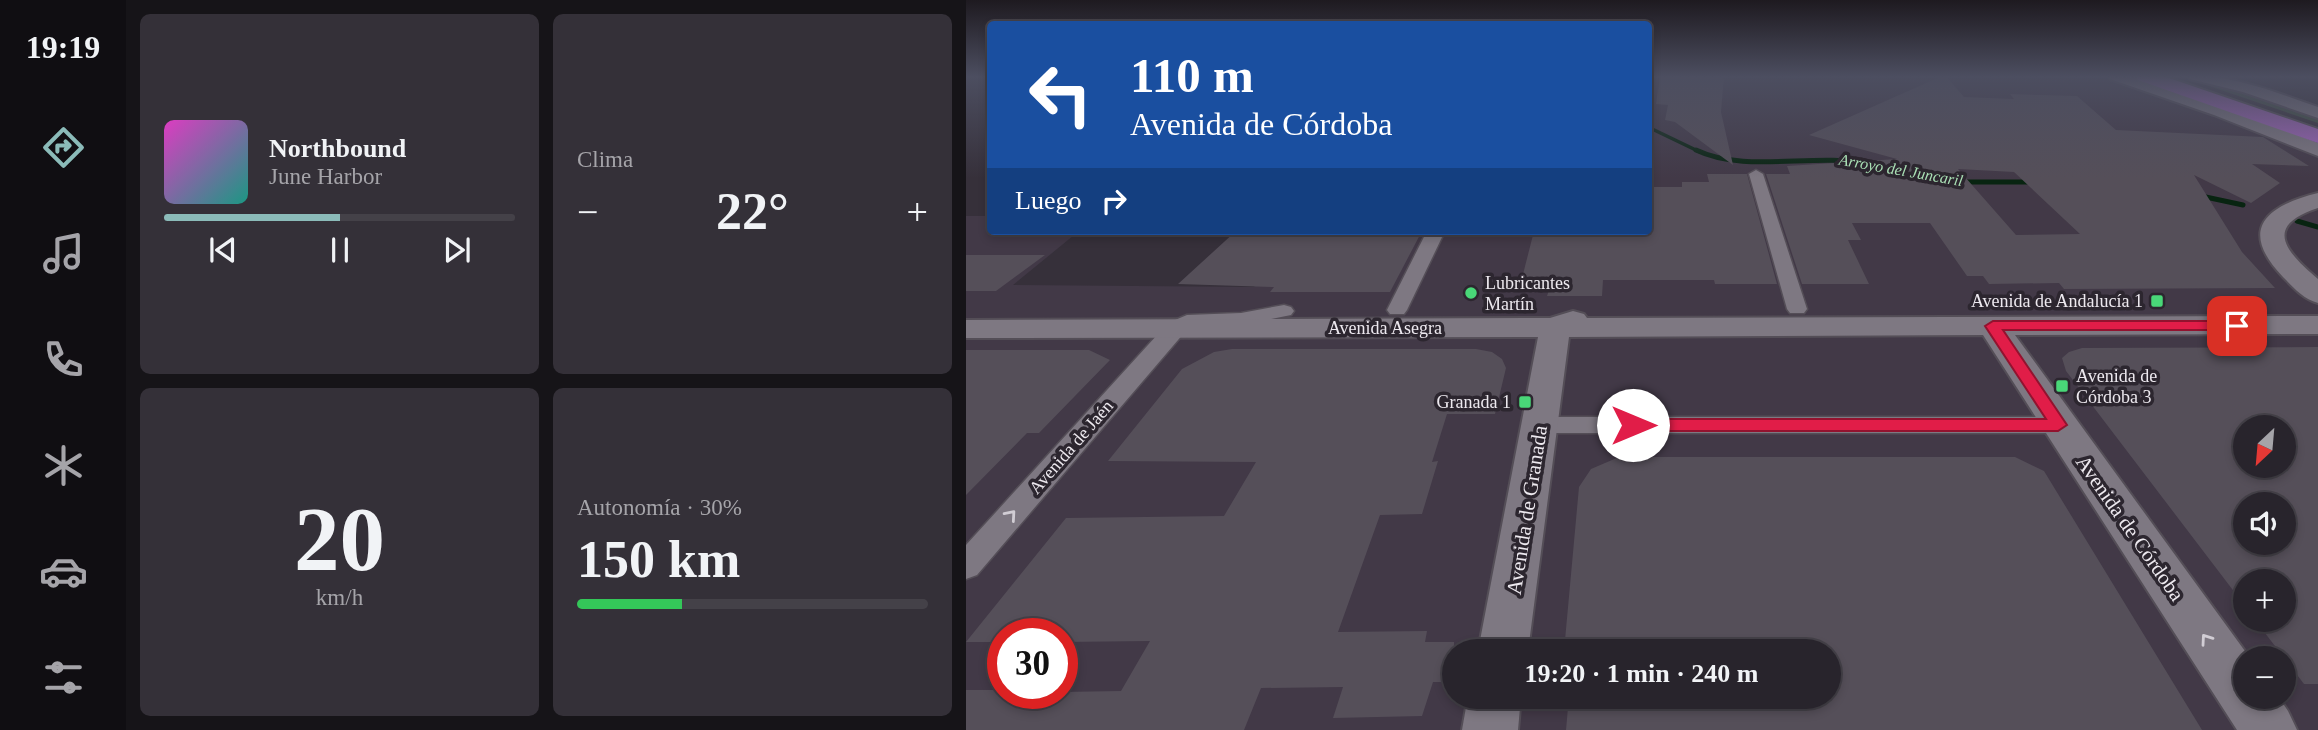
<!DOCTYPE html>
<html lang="es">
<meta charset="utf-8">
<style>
:root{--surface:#28242c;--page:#343038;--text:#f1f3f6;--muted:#a5a4a9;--line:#444148;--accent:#8bbbb9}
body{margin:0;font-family:"Times New Roman",serif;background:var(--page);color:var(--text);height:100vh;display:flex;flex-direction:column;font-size:26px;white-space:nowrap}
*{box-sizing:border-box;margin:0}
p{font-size:23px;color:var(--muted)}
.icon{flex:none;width:38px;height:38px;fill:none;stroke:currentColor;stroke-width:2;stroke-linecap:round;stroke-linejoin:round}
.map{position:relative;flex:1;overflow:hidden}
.details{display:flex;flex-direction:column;gap:14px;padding:14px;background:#161418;width:840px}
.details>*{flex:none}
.top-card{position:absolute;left:21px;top:21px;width:665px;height:214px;border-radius:7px;box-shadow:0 4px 10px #0003,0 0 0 2px var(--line);background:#1a4fa0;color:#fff;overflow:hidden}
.needle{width:46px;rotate:206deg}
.fabs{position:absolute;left:1267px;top:415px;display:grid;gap:14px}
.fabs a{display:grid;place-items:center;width:63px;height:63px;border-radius:50%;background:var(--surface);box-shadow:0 4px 10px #0003,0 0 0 2px var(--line);font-size:35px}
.speed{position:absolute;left:21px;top:618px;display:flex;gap:14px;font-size:35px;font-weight:700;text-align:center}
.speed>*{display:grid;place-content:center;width:91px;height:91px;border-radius:50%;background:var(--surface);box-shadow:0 4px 10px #0003,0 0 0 2px var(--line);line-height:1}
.speed .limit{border:10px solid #d22;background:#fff;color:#111}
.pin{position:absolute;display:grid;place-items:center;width:60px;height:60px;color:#fff;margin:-30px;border-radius:14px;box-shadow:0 4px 10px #0006}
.me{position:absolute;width:77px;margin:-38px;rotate:90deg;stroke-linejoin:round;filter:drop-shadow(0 0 5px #0008)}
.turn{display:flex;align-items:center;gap:24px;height:147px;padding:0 28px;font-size:32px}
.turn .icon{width:91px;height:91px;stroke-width:2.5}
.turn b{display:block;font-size:49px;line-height:60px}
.then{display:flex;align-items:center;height:66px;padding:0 28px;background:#0003;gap:14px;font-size:26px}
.big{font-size:52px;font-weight:600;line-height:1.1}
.details .card{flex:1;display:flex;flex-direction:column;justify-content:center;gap:10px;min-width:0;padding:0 24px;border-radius:10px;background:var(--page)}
.details .dial{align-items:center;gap:0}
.dial b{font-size:91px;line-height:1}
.song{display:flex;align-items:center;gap:21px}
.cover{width:84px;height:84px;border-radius:10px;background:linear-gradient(135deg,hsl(310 70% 55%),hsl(170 70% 35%))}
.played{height:7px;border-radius:4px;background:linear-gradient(90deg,var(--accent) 50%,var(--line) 50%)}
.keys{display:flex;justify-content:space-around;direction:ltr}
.heat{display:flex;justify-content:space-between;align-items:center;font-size:38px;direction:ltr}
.charge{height:10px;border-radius:5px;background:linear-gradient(90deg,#34c759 30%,var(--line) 0)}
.details .tiles{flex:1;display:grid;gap:14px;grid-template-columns:repeat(2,1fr)}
.trip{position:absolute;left:476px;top:639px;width:399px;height:70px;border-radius:35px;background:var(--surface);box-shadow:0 4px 10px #0003,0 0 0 2px var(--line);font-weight:600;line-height:70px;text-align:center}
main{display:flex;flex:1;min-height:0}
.dock{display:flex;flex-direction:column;width:126px;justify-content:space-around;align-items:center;background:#100e12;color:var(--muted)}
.dock .icon{width:49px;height:49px}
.dock .current{color:var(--accent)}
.dock b{font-size:32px;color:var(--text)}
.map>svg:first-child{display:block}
</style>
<main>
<nav class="dock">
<b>19:19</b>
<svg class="icon current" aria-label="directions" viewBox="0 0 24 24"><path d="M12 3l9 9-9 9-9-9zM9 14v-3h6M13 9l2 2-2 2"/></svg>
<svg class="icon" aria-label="music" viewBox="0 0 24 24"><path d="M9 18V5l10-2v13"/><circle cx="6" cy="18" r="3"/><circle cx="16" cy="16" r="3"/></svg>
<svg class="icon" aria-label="phone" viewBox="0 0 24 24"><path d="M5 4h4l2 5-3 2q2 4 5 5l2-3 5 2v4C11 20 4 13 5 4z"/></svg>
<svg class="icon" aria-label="climate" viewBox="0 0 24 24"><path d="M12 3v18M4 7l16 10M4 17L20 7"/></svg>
<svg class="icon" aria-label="car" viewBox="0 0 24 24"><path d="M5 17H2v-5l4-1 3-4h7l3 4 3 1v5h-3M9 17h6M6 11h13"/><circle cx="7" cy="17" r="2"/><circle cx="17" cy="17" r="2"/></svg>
<svg class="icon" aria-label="filters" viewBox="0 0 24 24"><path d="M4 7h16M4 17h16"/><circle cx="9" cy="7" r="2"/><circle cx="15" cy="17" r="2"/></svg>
</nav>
<section class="details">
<div class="tiles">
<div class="card">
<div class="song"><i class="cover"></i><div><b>Northbound</b><p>June Harbor</p></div></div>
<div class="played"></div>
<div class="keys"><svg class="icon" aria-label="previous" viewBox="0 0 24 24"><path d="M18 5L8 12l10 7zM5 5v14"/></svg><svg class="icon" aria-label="pause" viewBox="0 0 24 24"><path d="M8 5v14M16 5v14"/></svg><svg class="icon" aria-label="next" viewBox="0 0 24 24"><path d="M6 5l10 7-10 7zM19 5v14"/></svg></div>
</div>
<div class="card"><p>Clima</p>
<div class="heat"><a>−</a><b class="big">22°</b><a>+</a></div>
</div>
<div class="card dial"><b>20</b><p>km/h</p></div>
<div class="card"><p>Autonomía · 30%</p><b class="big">150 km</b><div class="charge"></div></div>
</div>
</section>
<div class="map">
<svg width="1352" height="730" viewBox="0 0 1352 730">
<rect width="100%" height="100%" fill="#36303a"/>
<path fill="#423947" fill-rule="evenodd" d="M690,76H1158L1207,91L1352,145V730H0V216H24V231H113L47,285L288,287L335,231H682L683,119ZM1279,427H1318V466H1279ZM1279,504H1318V542H1279ZM1279,581H1318V620H1279ZM37,634H96V693H37ZM488,651H863V696H488ZM1279,658H1318V696H1279Z"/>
<path fill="#3f5042" d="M1237,84L1287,95L1352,118V123Z"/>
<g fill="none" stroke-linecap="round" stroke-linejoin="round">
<path stroke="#082411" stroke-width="3.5" d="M682,127L734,152"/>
<g stroke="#082411" stroke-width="5">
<path d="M730,150C780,174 848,152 904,164"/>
<path d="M994,182H1067"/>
<path d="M1235,196L1277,205"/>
<path d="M1331,221L1352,227"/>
</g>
</g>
<g fill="#554f59" fill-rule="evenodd">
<path d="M694,76H758L755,112L767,165L709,122L699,120L702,105L690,104Z"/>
<path d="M976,76H980L998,97L1048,99L1044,94L1111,96L1150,130L1297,137L1343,166L1286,164L1314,183L1285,203L1228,175L1276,252L1309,288L1098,289L1093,283L1023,284L1017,276H1001L964,223H886L895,240H882L903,284H836L800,174H824L821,166L931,159L843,135ZM992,169L1048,172L1114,234L1050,235Z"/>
<path d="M741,174H781L811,284H749L748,280H637L636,296H581L583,290H553L568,231H682V187H716V182H743Z"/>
<path d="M270,231H456L424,292H304L308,287L212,284Z"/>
<path d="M0,255H79L30,291H0Z"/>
<path d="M1352,347V684H1338L1289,620H1318V581H1279V606L1100,371L1096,358L1103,352L1116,348ZM1279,427H1318V466H1279ZM1279,504H1318V542H1279Z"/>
<path d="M266,349H510L526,352L536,359L540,368L529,414H481L466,462L472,461L456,514L414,515L372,632L461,631L459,642H488V682H467L456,716L367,718L377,687L295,688L278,730H0V690H37V693L155,691L184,641L96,642V634H37V642H0L100,518L258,516L290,462L142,461L216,369L248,352Z"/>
<path d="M0,350H123L144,360L73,433H61L0,495Z"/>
<path d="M653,457H1049L1078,471L1236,730H600L603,696H863V651H598L613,487L625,469Z"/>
</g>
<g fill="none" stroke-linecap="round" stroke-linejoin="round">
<defs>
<g id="street">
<path d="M790,170L797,174L841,309L838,313H824L821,309L783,174Z"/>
<path d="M461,231H479L441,310L438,314H424L421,310Z"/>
<path d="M318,305L325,307L328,311L325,315L275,325L226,327L218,333L11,575L0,579V545L202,323L221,315L275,313Z"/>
<path d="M575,417H1092L1101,419L1105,425L1101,431L1092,433H575L566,431L562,425L566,419Z"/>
</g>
<g id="secondary">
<path d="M1142,76H1166L1260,107L1352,143V156L1248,115L1144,79Z"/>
<path d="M1222,76C1268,75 1309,92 1352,107V118L1277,92L1224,79Z"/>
<path d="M1352,193V208C1297,226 1319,251 1352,279V303C1337,299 1328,288 1317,277C1272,230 1299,206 1352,193Z"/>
<path d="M607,311L618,314L621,318L1352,316V334L1049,335L1284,658H1279V696H1312L1322,711L1331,730H1271L1017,335L603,337L562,651H512L572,337L0,338V320L584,318Z"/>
<path d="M502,696H555L552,730H496Z"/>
</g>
<path id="highway" d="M1170,76H1197L1352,129V143L1172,80Z"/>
</defs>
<use href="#street" stroke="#544e57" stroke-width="3"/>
<use href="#secondary" stroke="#544e57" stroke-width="4"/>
<use href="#highway" stroke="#544e57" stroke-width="4"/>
<use href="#street" fill="#7e7882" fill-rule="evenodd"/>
<use href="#secondary" fill="#7e7882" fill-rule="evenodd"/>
<use href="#highway" fill="#a065bc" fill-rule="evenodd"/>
</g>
<defs><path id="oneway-chevron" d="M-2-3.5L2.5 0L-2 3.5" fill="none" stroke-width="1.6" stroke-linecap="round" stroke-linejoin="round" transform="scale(1.75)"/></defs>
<g stroke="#d1cdd4">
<use href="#oneway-chevron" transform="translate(45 515) rotate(-49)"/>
<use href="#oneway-chevron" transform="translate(1240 639) rotate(-125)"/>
</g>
<linearGradient id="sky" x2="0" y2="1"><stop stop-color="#1e1a20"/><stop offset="0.43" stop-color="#4c4e60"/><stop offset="1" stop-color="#4c4e60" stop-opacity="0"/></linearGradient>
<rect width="1352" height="178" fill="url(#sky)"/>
<path fill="#e11d48" stroke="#92132f" stroke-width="2" d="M1027,321H1271L1278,326L1271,330H1037L1101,425L1092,431H667L658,425L667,419H1080L1019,326Z"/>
<g fill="#49d778" stroke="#2c262f" stroke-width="2.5">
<circle cx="505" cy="293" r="7"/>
<rect x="1184" y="294" width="14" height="14" rx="3.5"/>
<rect x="1089" y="379" width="14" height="14" rx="3.5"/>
<rect x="552" y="395" width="14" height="14" rx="3.5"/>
</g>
<g text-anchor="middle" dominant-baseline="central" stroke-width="7" stroke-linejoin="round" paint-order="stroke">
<g font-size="16" font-style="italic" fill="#a9dfb4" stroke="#2c262f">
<text transform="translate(935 170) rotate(10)">Arroyo del Juncaril</text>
</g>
<g font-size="18" fill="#ede9ef" stroke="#2c262f" text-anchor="start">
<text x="519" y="283">Lubricantes<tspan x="519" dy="21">Martín</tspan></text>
<text x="1177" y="301" text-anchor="end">Avenida de Andalucía 1</text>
<text x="1110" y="376">Avenida de<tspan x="1110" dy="21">Córdoba 3</tspan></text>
<text x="545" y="402" text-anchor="end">Granada 1</text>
</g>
<g font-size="18" fill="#ede9ef" stroke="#2c262f">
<text x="419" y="328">Avenida Asegra</text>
<text transform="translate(105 447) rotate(-49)">Avenida de Jaén</text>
</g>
<g font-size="21" fill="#ede9ef" stroke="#2c262f">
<text transform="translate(561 510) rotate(-81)">Avenida de Granada</text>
<text transform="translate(1164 528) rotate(55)">Avenida de Córdoba</text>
</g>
</g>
</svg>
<div class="fabs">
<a><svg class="needle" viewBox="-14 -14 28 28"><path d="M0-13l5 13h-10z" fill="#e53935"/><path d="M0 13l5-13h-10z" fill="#a5a4a9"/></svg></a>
<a><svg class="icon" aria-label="sound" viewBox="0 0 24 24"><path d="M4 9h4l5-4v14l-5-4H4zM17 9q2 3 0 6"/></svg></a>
<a>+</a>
<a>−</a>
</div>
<div class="speed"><div class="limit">30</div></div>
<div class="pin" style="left:1271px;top:326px;background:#d93025"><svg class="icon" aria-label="arrive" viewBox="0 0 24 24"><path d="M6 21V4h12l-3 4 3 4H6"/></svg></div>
<svg class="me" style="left:667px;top:425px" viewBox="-20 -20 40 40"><circle r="19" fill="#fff"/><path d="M0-13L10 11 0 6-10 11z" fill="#e11d48"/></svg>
<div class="trip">19:20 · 1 min · 240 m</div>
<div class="top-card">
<div class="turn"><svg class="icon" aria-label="left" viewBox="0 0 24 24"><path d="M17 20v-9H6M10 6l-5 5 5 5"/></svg><div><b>110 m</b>Avenida de Córdoba</div></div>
<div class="then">Luego<svg class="icon" aria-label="right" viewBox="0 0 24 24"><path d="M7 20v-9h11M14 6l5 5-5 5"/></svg></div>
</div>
</div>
</main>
